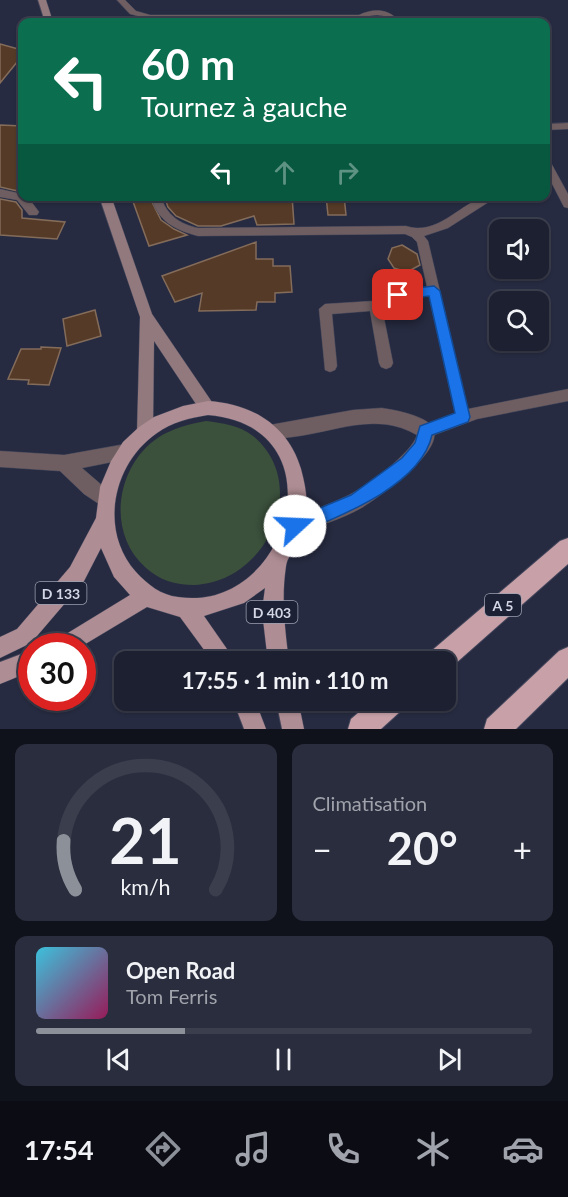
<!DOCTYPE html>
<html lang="fr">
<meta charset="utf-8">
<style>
:root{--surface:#1d2031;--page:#2a2d3d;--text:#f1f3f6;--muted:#a0a3ab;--line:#3b3e4d;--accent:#8c9099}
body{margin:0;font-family:Lato,sans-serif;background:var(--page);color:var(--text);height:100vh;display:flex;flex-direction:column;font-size:22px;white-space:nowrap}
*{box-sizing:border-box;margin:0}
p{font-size:20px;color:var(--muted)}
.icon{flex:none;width:33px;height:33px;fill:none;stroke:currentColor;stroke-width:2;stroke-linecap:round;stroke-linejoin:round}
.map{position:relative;height:729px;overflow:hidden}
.sheet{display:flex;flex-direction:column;gap:15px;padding:15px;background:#10121b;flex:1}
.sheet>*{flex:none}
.banner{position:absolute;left:18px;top:18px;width:532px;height:183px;border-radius:12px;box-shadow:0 2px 4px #0004,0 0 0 2px var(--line);background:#0b6e4f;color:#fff;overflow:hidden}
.tools{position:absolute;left:489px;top:219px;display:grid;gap:12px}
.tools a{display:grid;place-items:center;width:60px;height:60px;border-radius:12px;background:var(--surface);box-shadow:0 2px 4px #0004,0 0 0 2px var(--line);font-size:30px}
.speed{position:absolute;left:18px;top:633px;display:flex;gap:12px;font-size:30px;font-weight:700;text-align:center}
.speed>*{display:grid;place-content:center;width:78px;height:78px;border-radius:50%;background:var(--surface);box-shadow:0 2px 4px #0004,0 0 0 2px var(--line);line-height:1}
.speed .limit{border:9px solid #d22;background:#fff;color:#111}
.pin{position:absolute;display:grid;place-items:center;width:51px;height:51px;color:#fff;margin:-26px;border-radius:12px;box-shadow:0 3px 9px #0006}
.me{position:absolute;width:66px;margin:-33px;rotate:70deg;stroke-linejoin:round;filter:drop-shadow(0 0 4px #0008)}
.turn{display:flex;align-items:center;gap:21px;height:126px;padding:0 24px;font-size:27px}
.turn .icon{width:78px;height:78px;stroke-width:2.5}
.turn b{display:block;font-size:42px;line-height:51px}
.lanes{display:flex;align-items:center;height:57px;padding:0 24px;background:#0003;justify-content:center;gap:30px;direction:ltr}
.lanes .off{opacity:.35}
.big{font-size:45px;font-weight:700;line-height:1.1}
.sheet .card{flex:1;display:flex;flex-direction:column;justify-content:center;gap:9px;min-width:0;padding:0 21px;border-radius:12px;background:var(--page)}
.sheet .dial{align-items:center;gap:0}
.dial svg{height:156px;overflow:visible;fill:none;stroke:var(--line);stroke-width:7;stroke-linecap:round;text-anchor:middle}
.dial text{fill:var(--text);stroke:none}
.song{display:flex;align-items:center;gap:18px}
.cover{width:72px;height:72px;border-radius:9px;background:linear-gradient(135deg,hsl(190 70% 55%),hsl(330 70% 35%))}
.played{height:6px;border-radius:3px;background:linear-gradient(90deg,var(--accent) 30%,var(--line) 30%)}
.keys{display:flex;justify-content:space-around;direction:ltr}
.heat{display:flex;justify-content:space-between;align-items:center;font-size:33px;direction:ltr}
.sheet .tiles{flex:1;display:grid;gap:15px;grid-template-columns:1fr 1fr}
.card:last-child{grid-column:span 2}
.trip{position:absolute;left:114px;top:651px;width:342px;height:60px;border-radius:12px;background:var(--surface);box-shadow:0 2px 4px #0004,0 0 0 2px var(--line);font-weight:700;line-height:60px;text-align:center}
.menu{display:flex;height:96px;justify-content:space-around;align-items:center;background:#0c0d14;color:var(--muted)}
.menu .icon{width:42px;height:42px}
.menu .selected{color:var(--accent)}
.menu b{font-size:27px;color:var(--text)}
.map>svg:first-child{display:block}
</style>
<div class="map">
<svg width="568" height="729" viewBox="0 0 568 729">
<rect width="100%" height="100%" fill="#272b41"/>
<path fill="#3b513c" d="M206,421C222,423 239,425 253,436C312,485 266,583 194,585C175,585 159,580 145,567C106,532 116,465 159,437C174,428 189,424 206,421Z"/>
<g fill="#543a27" stroke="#846c5b" stroke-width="1.5">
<path d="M0,44L22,50V56L0,83Z"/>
<path d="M0,125L22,126V192L0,187Z"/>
<path d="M131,196H149L161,220L174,229L187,235L149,246Z"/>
<path d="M164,196H292L294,224L257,225L254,216L221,226H198L176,216L168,207Z"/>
<path d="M326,196H344L346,215H328Z"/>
<path d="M0,199L16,202L22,210V218L65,222L57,239L0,235Z"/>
<path d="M256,242V259H273V266H290L292,292L275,293V302H257L256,310L199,311L202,293L175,302L162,276Z"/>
<path d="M402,245L417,254L420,265L407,272L394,268L388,259L392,248Z"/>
<path d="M95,310L101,336L67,346L63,319Z"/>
<path d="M41,347L61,348L49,385L28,384L29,380L8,379L21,349H41Z"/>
</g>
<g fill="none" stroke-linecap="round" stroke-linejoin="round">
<defs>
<g id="lane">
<path d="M568,123V129L546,130V124Z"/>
<path d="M546,160L551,163L568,194V208L564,207L546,172Z"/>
<path d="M151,196H161C166,215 180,224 198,228L406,226C437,236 457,206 484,197C488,196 494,196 498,196L448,228L424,236L428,241L468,409L568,389V401L477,419L426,438L421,436L419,431L421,426L455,413L429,296L400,300L382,308L393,363L391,367L386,369L381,367L379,363L370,311L332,314L337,366L335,370L330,372L325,370L319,309L325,304L373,301L398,290L427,287L417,242L412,237L405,234L198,236C175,230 157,221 151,196Z"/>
</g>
<g id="street">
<path d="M117,0H125L136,11L150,15H359C372,9 386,8 397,19L395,22H387L389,19C378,12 371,16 360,19H150L130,14Z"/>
<path d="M0,189L22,194V196H27L39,212L37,215H29L17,200L0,197Z"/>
<path d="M382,408C395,410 427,416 433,428C445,451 380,496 363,507C343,519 317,526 295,535L289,532L286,526L289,520C308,511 330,505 349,495C367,486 412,453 417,435C376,411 335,432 292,437C283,438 273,440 264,436L262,431L264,426L353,410Z"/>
<path d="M126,444L132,446L134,452L132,458L82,468L111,493L114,499L111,505L105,508L84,494L60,471L0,467V451L64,455Z"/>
</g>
<g id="secondary">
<path d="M38,0H46L53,22H45Z"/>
<path d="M99,196H111L152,314L216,408L214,413L208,415L202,413L154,341L153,432L151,437L145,440L139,437L137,432L140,317Z"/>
</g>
<g id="primary">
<path d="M208,401C252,404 288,425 301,469C305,484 308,499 306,514C304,524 301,536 296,545C293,552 287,558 286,566C281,599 285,629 289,662H268L262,611L265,588L244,603L204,616L236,662H213L180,617L147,607L82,646H55L58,639L130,595L114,577L101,548L84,581L31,643L0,658V637L17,629L70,567L96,518L100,487L111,461L123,442L139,427L154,417L183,406ZM208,415C343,426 289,614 178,597C161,595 148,585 136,572C99,531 112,464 157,433C172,422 190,418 208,415Z"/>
<path d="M32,650V671L0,684V662Z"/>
<path d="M233,700H255L266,729H244Z"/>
<path d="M276,700H298L304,729H282Z"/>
</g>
<g id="highway">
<path d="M568,538V564L447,671L446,662H426L429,653L560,541Z"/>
<path d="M568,647V678L516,729H484L487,719L559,651Z"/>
<path d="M373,700H407L403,709L381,729H348L351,719Z"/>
</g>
</defs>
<use href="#lane" stroke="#43465b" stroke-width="1"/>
<use href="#street" stroke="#43465b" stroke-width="1"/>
<use href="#secondary" stroke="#43465b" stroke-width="1"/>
<use href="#primary" stroke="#43465b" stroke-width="1"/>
<use href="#highway" stroke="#43465b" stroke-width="2"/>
<use href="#lane" fill="#6e5e61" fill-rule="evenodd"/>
<use href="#street" fill="#6e5e61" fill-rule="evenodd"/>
<use href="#secondary" fill="#92797e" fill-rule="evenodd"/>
<use href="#primary" fill="#ae8d94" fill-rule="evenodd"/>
<use href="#highway" fill="#c7a0a8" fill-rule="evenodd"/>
</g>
<path fill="#1a73e8" stroke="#114b97" stroke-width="1.5" d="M434,286L440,291L470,417L468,422L432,435C421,486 338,517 295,535L289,532L286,526L289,521L351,495L402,458L415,443L420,426L455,413L429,296L398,300L391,295L398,290Z"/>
<g text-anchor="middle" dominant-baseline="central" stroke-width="6" stroke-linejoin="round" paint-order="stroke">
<g fill="#1d2136" stroke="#9ca0b0" stroke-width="1.5">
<rect x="35.5" y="582" width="51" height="22" rx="4.5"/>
<rect x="485" y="594" width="36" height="22" rx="4.5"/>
<rect x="246.5" y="601" width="51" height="22" rx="4.5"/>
</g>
<g font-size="14" font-weight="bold" fill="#d3d6e4">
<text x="61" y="593">D 133</text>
<text x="503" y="605">A 5</text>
<text x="272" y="612">D 403</text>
</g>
</g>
</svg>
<div class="tools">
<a><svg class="icon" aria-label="sound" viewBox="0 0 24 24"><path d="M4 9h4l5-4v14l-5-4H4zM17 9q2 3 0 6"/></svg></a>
<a><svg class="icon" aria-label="search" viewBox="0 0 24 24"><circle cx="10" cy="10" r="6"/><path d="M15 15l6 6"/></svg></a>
</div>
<div class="speed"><div class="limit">30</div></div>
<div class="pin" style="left:398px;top:295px;background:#d93025"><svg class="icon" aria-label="arrive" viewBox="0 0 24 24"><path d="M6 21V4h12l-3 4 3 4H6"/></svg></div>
<svg class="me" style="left:295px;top:526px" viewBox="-20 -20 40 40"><circle r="19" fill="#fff"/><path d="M0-13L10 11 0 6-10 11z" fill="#1a73e8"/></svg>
<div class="trip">17:55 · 1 min · 110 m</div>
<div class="banner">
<div class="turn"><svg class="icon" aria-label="left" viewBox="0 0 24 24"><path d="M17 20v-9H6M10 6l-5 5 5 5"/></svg><div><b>60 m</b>Tournez à gauche</div></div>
<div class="lanes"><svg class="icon" aria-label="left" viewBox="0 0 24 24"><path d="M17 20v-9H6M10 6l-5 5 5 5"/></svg><svg class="icon off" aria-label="ahead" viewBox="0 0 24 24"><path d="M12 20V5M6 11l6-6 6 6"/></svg><svg class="icon off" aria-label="right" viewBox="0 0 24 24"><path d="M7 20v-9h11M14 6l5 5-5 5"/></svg></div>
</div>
</div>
<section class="sheet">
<div class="tiles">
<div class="card dial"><svg viewBox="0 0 100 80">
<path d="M14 69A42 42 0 1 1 86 69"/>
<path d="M14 69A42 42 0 0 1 8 44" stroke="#8c9099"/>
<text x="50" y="56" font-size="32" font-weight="700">21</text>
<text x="50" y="72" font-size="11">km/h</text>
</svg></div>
<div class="card"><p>Climatisation</p>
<div class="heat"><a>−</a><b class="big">20°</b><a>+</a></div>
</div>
<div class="card">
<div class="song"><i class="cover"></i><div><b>Open Road</b><p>Tom Ferris</p></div></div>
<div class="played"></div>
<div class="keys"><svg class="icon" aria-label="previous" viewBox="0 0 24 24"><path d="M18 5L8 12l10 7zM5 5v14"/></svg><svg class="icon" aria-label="pause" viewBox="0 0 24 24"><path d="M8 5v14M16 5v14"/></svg><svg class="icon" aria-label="next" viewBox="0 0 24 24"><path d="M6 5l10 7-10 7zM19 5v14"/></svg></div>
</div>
</div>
</section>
<nav class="menu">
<b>17:54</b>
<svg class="icon selected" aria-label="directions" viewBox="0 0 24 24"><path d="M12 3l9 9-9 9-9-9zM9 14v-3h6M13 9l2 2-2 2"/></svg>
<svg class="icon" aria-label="music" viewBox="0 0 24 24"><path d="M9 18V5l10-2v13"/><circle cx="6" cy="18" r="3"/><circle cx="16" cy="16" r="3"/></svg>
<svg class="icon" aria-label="phone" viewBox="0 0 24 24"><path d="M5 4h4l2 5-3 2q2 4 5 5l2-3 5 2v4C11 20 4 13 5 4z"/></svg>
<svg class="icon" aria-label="climate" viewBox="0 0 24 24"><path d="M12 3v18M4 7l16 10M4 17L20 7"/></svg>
<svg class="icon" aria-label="car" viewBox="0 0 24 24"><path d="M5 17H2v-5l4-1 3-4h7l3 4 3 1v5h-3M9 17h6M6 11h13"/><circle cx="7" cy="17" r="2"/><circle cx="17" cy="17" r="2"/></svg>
</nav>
